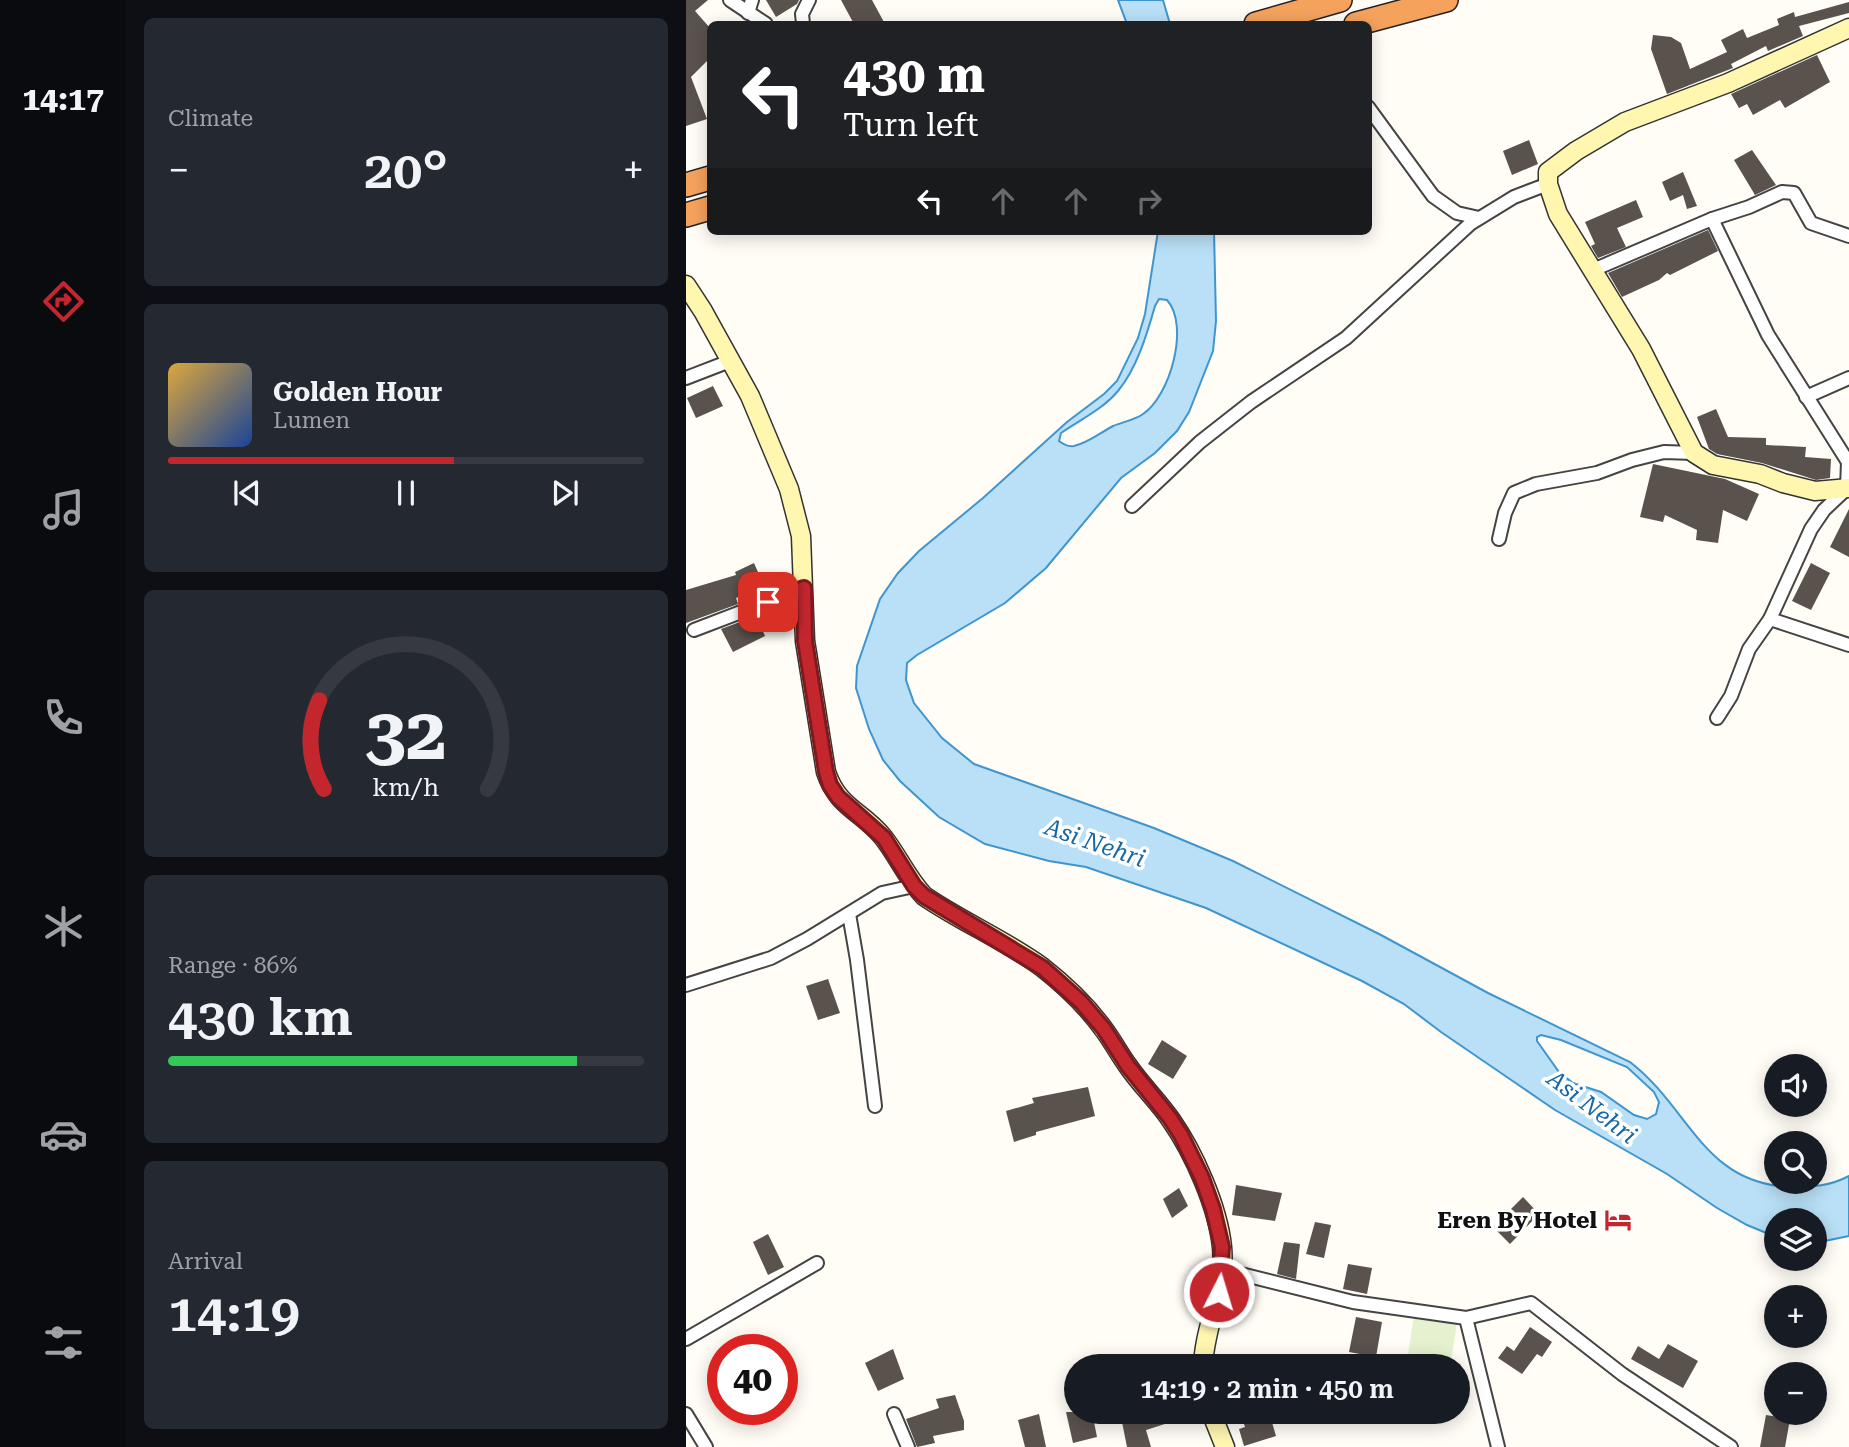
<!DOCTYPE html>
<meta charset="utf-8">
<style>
:root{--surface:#171b24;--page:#242831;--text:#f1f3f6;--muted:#9ea1a6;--line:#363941;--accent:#c4262e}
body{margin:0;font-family:"Roboto Serif",serif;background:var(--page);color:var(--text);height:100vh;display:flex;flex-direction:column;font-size:26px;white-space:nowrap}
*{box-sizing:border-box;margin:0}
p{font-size:23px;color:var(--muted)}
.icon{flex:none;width:38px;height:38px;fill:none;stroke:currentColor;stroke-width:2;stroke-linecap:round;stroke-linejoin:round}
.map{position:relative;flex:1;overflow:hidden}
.sheet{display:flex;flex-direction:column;gap:18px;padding:18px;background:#0d0f14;width:560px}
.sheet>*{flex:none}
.hud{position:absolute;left:21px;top:21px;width:665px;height:214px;border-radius:10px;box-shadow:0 4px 18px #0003;background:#202124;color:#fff;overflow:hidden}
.fabs{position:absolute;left:1078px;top:1054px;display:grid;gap:14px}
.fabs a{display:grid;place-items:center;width:63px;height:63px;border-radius:50%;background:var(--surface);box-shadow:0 4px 18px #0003;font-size:35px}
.speed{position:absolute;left:21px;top:1334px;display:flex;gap:14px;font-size:35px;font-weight:700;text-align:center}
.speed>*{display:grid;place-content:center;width:91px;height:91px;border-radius:50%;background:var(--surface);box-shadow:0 4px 18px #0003;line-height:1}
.speed .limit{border:10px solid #d22;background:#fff;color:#111}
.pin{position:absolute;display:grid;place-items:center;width:60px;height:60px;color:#fff;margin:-30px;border-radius:14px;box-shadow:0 4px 10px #0006}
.me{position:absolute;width:77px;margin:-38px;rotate:5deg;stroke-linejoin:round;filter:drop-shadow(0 0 5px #0008)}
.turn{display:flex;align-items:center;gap:24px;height:147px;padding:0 21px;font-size:32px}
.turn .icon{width:91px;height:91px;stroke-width:2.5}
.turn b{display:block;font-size:49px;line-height:60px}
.lanes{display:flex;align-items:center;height:66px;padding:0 21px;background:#0003;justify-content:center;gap:35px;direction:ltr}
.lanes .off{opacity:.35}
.big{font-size:52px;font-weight:600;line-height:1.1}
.sheet .widget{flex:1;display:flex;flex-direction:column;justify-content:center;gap:10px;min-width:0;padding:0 24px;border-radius:10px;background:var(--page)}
.sheet .dial{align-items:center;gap:0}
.dial svg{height:182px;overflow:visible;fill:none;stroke:var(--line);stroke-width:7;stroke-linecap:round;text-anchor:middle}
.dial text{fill:var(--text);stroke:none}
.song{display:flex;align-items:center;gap:21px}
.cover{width:84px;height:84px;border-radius:10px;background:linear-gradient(135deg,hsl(40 70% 55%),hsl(220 70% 35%))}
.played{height:7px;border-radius:4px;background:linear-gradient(90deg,var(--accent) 60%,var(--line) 60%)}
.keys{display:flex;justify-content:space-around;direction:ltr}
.heat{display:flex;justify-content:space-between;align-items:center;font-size:38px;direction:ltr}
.charge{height:10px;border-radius:5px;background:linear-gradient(90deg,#34c759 86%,var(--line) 0)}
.trip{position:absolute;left:378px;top:1354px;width:406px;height:70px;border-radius:35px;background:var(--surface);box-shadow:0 4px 18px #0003;font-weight:600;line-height:70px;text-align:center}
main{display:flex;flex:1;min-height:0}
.tab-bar{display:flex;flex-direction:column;width:126px;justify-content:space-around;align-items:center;background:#090b0e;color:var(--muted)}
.tab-bar .icon{width:49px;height:49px}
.tab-bar .selected{color:var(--accent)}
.tab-bar b{font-size:32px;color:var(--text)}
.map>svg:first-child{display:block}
</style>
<main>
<nav class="tab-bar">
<b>14:17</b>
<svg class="icon selected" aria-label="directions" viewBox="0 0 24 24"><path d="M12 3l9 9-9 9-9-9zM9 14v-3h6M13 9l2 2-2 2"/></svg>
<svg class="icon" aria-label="music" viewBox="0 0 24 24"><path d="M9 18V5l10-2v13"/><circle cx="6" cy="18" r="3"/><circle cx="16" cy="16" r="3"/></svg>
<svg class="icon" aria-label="phone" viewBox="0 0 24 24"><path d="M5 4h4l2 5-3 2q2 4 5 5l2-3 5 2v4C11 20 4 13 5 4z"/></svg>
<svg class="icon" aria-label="climate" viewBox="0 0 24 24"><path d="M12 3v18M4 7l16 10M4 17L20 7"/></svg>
<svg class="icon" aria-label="car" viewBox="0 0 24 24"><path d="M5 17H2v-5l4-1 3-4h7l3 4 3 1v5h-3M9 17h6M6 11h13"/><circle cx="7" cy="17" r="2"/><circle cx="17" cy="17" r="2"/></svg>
<svg class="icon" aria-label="filters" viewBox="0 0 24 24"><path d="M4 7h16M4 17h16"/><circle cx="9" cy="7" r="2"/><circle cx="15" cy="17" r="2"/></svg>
</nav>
<section class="sheet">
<div class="widget"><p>Climate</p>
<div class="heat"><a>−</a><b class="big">20°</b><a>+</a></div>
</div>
<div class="widget">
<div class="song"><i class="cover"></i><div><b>Golden Hour</b><p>Lumen</p></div></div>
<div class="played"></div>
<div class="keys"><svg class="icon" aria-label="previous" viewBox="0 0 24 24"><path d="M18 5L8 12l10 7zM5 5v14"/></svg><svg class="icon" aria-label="pause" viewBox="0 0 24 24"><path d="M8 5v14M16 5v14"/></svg><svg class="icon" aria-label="next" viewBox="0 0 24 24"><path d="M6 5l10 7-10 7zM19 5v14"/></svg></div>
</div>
<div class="widget dial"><svg viewBox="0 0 100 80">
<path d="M14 69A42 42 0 1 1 86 69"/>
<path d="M14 69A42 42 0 0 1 12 30" stroke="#c4262e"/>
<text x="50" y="56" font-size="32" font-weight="700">32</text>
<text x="50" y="72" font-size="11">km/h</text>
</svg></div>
<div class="widget"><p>Range · 86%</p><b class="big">430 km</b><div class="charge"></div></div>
<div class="widget"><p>Arrival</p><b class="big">14:19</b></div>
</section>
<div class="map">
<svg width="1163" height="1447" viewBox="0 0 1163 1447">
<rect width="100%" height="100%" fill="#fffdf5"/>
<path fill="#e6f2cf" d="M728,1316L771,1323L764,1367H720Z"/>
<g fill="#b9e0f7" stroke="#3f96cf" stroke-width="2" fill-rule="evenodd">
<path d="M432,0H477L484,24H441Z"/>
<path d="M472,231H528L530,321L527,351L503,412L491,431L469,453L435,478L360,568L319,603L231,655L221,663L220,680L228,703L256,738L288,764L468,828L547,861L695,935L802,993L944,1062C1004,1108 1017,1184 1105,1187C1127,1187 1144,1186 1163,1176V1236L1129,1243V1220H1090V1237L1061,1225L1031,1208L981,1174L869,1110L755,1032L718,1004L676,981L520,908L400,867L363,861L299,844L253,817L214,781L197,760L183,729L170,688L171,666L194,599L212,573L233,551L297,498L381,422L418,394L431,381L452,338L459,314ZM473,299L481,300C504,326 484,396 457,414C449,420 436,422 427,426C414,433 402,443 388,446C382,447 378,445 373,441L375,433C394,420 417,409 432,391C451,368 461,334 469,306ZM855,1035L875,1040L941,1067L968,1092L973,1102L970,1114L961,1119L948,1115L915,1092L887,1083L873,1072L851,1041V1037Z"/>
</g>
<g fill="#5a524d">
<path d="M0,0H22L9,11L24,28V58L5,77L21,119L0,126Z"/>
<path d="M80,0H113L111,4L90,17Z"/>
<path d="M155,0H186L199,24H168Z"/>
<path d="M1163,2V13L1113,26L1117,36L1082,51L1080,46L1045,64L1047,68L981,94L965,49L967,35L985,37L995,43L1004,69L1041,52L1035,40L1057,29L1061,38L1093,25L1091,19L1108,12L1109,17Z"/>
<path d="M1131,55L1144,82L1099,108L1094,100L1067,115L1061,104L1053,108L1045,94Z"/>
<path d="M843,140L852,164L826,175L817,151Z"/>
<path d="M1066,150L1090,185L1069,195L1048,160Z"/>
<path d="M997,172L1011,206L1001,209L997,195L984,201L976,182Z"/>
<path d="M950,200L957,217L931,228L940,247L912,258L905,246L909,244L899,222Z"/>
<path d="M1022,230L1032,251L984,275L981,273L973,280L936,297L922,273Z"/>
<path d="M27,386L37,406L10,418L1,398Z"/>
<path d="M1030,409L1042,437L1080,438V445L1120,447L1119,457L1145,459L1144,478L1130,480L1076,463L1031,454L1023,449L1011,417Z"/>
<path d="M967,464L1039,479L1073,494L1061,521L1037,510L1032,543L1010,540L1011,530L979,515L977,522L954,517Z"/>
<path d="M1163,509V557L1144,547Z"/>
<path d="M68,563L78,586L50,598L52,604L0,623V590L50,575L49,572Z"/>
<path d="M1125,563L1144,573L1125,610L1106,601Z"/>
<path d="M70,616L79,636L47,652L35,629Z"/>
<path d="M142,979L154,1013L132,1020L120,986Z"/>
<path d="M476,1040L501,1056L487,1079L462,1064Z"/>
<path d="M402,1087L409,1116L350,1132V1135L328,1142L320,1111L348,1103L346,1098Z"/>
<path d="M550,1185L596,1193L589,1221L546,1215Z"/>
<path d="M493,1188L502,1206L486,1218L477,1199Z"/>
<path d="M837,1197L853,1214L824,1244L807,1227Z"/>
<path d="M629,1222L645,1225L638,1258L620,1254Z"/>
<path d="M82,1234L98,1267L82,1275L67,1242Z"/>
<path d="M598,1242L614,1244L610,1279L591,1274Z"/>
<path d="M662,1264L686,1268L681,1294L657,1289Z"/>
<path d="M670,1317L696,1322L690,1357L663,1352Z"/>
<path d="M844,1327L866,1342L856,1357L851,1354L836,1374L812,1358L821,1346L828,1351Z"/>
<path d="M982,1344L1012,1361L997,1388L945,1359L952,1346L973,1359Z"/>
<path d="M207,1349L218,1379L192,1391L179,1363Z"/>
<path d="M269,1395L278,1421V1430L247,1436L249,1443L231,1447L220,1419L253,1408L250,1399Z"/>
<path d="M380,1412H406L411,1437L387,1443Z"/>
<path d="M434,1412H507V1415L460,1430L465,1447H441Z"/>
<path d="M554,1412H583L590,1436L558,1446L553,1429L559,1427Z"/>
<path d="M353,1414L360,1447H339L332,1420Z"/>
<path d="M1080,1415L1104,1419L1099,1447H1074Z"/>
</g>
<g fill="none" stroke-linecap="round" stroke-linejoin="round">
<defs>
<g id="street">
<path d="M44,0L80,24"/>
<path d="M62,13L66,0"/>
<path d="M117,24L116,14L123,0"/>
<path d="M682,107L747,196L771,213L793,218"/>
<path d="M1163,236L1125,223L1108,193L1096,192L1063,207L1026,219L1082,335L1162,462L1161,488L1138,510L1125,529L1084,619L1163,645"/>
<path d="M907,270L1026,219"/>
<path d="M0,378L44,361"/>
<path d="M1120,397L1163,378"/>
<path d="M446,506L514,442L565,402L660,338L784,224L828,197L862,184"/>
<path d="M813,539L819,513L828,493L850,484L911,473L946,460L978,452L1008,453"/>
<path d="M8,630L118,588"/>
<path d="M1031,718L1045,696L1063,649L1084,619"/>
<path d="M163,914L171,960L189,1106"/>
<path d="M0,985L85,958L121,939L196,893L228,886"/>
<path d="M535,1269L667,1302L780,1318L845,1303L936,1374L1045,1447"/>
<path d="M780,1318L812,1447"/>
<path d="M0,1339L131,1263"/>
<path d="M0,1414L20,1447"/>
<path d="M208,1414L222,1447"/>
</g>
<g id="secondary">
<path d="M1163,28L1042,83L939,122L890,151L862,172V184L872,214L955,349L1008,453L1027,465L1074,474L1097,483L1129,491L1163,488"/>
<path d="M0,285L17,311L64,396L103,489L115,536L119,641L140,772C152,808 176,811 197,837C212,856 221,878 238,896C276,922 319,940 356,967C379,985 402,1007 419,1031C427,1042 434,1055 442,1066C455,1085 472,1101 485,1120C508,1153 532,1207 536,1247C540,1288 518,1326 517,1367"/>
<path d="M525,1412L539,1447"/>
</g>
<g id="highway">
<path d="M570,24L654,0"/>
<path d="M670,24L760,0"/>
<path d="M0,185L24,178"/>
<path d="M0,215L24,208"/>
</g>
</defs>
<use href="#street" stroke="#444" stroke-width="16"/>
<use href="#secondary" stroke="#333" stroke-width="21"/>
<use href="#highway" stroke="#222" stroke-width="26"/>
<use href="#street" stroke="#fff" stroke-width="12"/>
<use href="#secondary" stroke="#fff6b0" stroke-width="18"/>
<use href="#highway" stroke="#f5a25d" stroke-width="23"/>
</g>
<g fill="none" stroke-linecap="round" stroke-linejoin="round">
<defs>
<path id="route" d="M82,602L118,588L119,641L140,772L144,785L152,797L198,838L228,886L238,896L357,968L395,1002L418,1029L442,1066L484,1118L495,1135L516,1178L527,1209L536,1247L533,1292"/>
</defs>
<use href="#route" stroke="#7f191e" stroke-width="18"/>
<use href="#route" stroke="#c4262e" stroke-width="12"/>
</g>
<defs>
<symbol id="hotel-bare" viewBox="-9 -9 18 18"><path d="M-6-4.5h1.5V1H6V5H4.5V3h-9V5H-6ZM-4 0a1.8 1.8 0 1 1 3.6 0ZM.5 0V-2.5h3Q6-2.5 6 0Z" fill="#c4262e" stroke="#fff" stroke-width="2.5" paint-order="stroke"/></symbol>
</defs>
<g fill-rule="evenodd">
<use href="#hotel-bare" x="913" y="1201" width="38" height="38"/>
</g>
<g text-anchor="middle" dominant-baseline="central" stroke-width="7" stroke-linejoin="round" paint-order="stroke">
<g font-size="23" font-weight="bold" fill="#111" stroke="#fff" text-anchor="end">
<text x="911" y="1220">Eren By Hotel</text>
</g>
<g font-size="24" font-style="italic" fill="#1768a6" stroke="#fff">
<text transform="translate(409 843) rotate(19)">Asi Nehri</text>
<text transform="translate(906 1107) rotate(37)">Asi Nehri</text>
</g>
</g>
</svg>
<div class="fabs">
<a><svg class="icon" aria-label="sound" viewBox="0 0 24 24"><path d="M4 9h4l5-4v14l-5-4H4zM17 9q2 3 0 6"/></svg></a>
<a><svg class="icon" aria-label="search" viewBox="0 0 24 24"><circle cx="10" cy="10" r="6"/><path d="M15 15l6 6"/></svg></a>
<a><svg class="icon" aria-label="layers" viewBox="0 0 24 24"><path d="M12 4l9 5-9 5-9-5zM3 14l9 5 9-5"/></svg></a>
<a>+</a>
<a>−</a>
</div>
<div class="speed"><div class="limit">40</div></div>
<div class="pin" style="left:82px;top:602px;background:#d93025"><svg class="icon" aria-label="arrive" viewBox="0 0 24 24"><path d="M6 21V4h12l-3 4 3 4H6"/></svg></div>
<svg class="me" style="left:533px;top:1292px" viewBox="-20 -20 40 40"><circle r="17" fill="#c4262e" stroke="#fff" stroke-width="3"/><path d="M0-11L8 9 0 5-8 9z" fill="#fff"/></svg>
<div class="trip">14:19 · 2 min · 450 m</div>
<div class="hud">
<div class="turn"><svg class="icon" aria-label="left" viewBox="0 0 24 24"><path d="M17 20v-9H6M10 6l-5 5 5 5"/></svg><div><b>430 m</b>Turn left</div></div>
<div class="lanes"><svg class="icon" aria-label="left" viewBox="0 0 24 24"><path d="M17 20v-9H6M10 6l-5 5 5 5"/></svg><svg class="icon off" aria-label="ahead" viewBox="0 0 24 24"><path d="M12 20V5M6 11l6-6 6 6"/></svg><svg class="icon off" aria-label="ahead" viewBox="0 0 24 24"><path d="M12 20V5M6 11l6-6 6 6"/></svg><svg class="icon off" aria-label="right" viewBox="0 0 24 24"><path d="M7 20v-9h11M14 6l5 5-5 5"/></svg></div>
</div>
</div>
</main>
